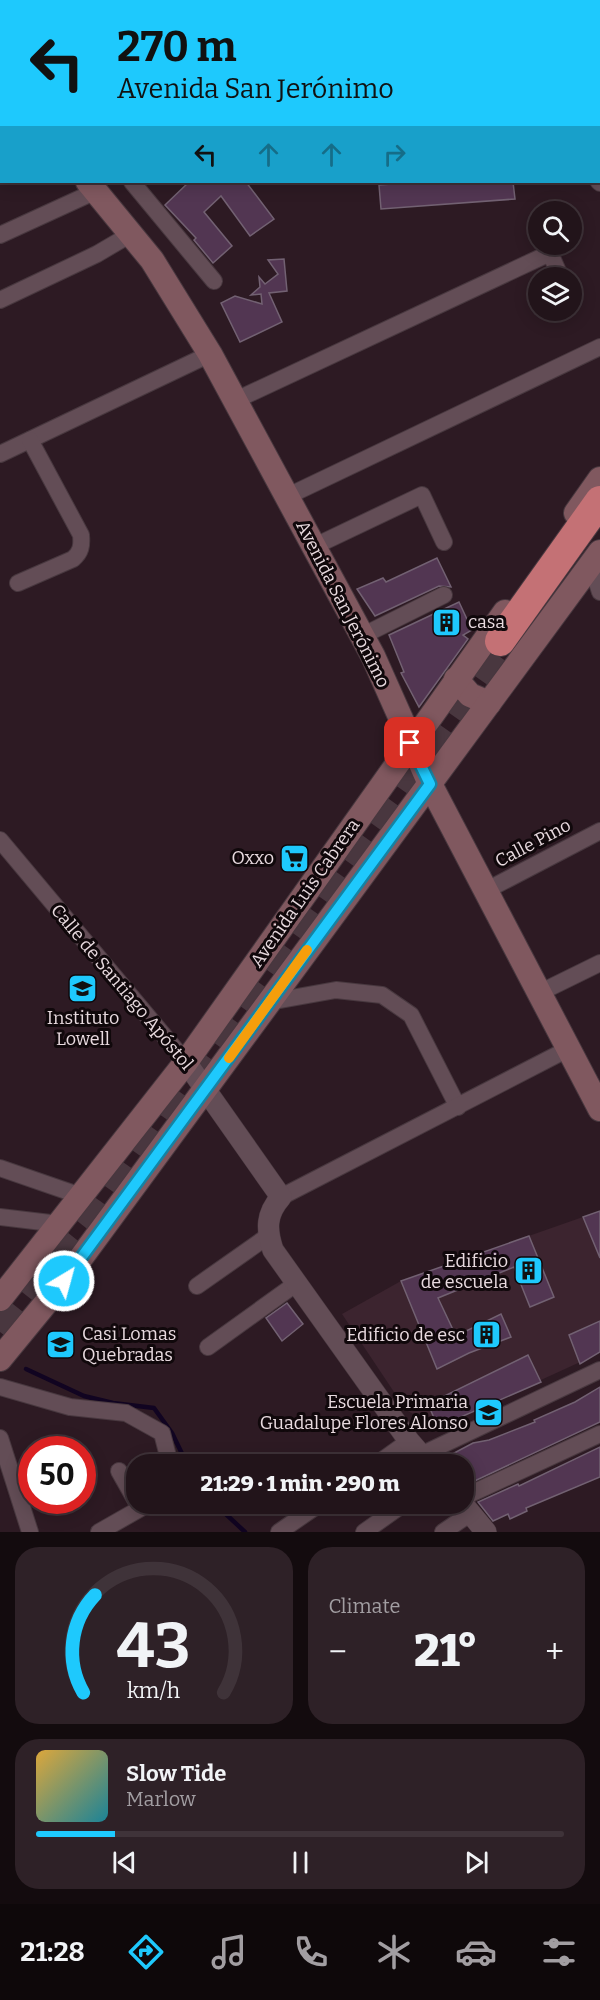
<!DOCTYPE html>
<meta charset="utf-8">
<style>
:root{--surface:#22141a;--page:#2e2127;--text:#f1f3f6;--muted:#a29ea2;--line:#3f3339;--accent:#1ec9fd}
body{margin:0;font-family:Bitter,serif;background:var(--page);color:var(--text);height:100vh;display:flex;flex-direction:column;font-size:22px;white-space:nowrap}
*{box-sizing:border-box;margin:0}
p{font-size:20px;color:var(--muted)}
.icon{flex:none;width:33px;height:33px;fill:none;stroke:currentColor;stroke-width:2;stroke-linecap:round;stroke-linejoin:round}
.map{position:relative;height:1532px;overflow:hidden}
.drawer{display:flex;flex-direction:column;gap:15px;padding:15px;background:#130b0e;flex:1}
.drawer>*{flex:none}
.guide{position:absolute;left:0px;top:0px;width:600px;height:183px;box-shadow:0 3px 15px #0003,0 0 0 2px var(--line);background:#1ec9fd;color:#111;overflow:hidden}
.fabs{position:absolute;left:528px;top:201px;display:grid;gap:12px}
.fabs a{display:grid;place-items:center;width:54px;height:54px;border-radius:50%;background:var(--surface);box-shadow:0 3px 15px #0003,0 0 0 2px var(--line);font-size:30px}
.speed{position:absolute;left:18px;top:1436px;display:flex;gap:12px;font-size:30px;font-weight:700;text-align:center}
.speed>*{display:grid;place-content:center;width:78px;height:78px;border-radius:50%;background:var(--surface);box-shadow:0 3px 15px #0003,0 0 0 2px var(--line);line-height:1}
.speed .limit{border:9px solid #d22;background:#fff;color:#111}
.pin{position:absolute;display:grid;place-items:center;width:51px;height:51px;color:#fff;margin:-26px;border-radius:12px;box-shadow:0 3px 9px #0006}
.me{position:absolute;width:66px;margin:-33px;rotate:37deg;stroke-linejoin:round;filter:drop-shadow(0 0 4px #0008)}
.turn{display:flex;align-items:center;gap:21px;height:126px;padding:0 18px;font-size:27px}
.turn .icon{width:78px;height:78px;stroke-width:2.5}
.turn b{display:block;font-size:42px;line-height:51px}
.lanes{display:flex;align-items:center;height:57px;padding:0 18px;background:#0003;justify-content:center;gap:30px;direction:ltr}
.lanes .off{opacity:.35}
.big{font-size:45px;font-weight:800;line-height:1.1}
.drawer .widget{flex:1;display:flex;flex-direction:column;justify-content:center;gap:9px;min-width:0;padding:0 21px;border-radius:24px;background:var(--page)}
.drawer .dial{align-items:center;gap:0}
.dial svg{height:156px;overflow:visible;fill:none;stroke:var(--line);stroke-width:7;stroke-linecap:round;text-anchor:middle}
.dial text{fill:var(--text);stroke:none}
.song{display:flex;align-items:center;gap:18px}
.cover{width:72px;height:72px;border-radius:9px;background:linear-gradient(135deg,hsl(40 70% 55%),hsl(190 70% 35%))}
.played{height:6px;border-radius:3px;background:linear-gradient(90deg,var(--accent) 15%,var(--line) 15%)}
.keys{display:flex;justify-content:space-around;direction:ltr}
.heat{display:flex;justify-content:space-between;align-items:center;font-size:33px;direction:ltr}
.drawer .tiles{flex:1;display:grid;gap:15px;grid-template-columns:1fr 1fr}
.widget:last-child{grid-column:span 2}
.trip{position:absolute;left:126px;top:1454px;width:348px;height:60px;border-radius:24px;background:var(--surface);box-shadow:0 3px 15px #0003,0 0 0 2px var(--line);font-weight:800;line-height:60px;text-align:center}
.tabs{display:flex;height:96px;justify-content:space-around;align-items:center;background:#0e080a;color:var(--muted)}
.tabs .icon{width:42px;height:42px}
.tabs .current{color:var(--accent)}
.tabs b{font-size:27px;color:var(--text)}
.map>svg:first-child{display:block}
</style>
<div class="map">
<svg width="600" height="1532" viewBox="0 0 600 1532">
<rect width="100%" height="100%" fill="#2d1a23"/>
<path fill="#3c242f" d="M600,1211V1353L438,1427L406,1410L342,1314L401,1281Z"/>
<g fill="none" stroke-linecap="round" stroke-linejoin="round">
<g stroke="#110421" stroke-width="4.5">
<path d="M26,1369L84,1396L113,1403L154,1408L172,1433L187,1464"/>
<path d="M214,1503L245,1532"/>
</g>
</g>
<g fill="#523652" stroke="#726172" stroke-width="1.5">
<path d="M189,182H246L274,219L250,236L221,196L204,212L232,246L213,263L194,240L196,238L165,205Z"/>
<path d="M417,182H513L515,199L381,209L379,185Z"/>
<path d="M284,259L287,291L269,293L282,322L240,342L221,303L235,296L262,304L261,294L251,295L260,287L259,277L265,284L278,274L268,260Z"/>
<path d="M437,558L451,587L439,586L375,616L357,589L383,578L386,582Z"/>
<path d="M459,602L472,630L463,635L468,639L419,707L401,673L404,672L389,635Z"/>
<path d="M600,1211V1258L583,1217Z"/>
<path d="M529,1236L554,1297L530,1307L514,1267L438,1298L456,1336L501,1314L511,1337L469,1353L437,1369L401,1281Z"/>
<path d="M287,1303L303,1324L282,1341L266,1318Z"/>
<path d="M600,1321V1352L580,1364L569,1335Z"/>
<path d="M528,1355L541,1382L438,1427L428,1404Z"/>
<path d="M600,1387V1422L466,1485L464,1464H441V1460L473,1443L489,1440L535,1422L534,1420L575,1402Z"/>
<path d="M600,1447V1477L526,1508L527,1511L510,1519L508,1514L493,1521L478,1502L518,1484L519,1486Z"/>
</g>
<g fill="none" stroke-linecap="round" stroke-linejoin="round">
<path stroke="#49373f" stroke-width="30" stroke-dasharray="30 15" stroke-linecap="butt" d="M0,1332L93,1215L500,641"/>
<defs>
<g id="minor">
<path d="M0,24L2,26"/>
<path d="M0,108L2,107"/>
<path d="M598,181L600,183"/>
<path d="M132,182L214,281"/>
<path d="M0,235L96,191"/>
<path d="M0,300L97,254L131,234"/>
<path d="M236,400L550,253L561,278"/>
<path d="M0,454L210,354"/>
<path d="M288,496L600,347"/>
<path d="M315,546L422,495L444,542"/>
<path d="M591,564L600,592"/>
<path d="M18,583L73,559C81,552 82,546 81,535L30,440"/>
<path d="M362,636L444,595"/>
<path d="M0,840L186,1062"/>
<path d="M485,891L600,831"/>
<path d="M539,993L600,963"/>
<path d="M269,1002L336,990L382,995L411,1015L458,1107"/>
<path d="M0,1168L81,1196"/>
<path d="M281,1197L568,1049"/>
<path d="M0,1217L59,1224"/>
<path d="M197,1286L268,1236"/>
<path d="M208,1347L297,1283"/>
<path d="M0,1387L70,1407L126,1413L162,1433L170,1464"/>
<path d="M0,1438L30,1532"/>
<path d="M421,1455L600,1370"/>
<path d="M377,1464L409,1441"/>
<path d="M119,1471L136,1501"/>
<path d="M464,1497L600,1434"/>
<path d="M99,1532L150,1503"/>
<path d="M279,1532L321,1503"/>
<path d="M364,1532L405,1503"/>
<path d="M443,1532L471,1513"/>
</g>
<g id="tertiary">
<path d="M186,1062L281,1197C266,1214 266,1229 273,1250L409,1441L429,1464"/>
<path d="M462,1503L486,1532"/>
</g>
<g id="secondary">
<path d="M0,77L2,79"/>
<path d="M88,182L152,260L210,354L373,656L430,784L600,1109"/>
<path d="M576,513L600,479"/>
<path d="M456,679L470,695L489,703"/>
<path d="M0,1299L186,1062L505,612"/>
<path d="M0,1359L64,1281L600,552"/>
</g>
<path id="motorway" d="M500,641L600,501"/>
</defs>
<use href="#minor" stroke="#48383f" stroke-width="18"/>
<use href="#tertiary" stroke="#48383f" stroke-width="22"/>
<use href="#secondary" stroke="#48383f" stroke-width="26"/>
<use href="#motorway" stroke="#48383f" stroke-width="32"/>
<use href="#minor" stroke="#634d56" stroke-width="16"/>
<use href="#tertiary" stroke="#634d56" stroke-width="21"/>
<use href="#secondary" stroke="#80585f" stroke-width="24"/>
<use href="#motorway" stroke="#c47175" stroke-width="30"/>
</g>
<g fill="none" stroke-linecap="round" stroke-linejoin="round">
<defs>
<path id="route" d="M64,1281L430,784L410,743"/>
</defs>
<use href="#route" stroke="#1483a4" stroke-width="15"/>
<use href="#route" stroke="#1ec9fd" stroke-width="10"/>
<path stroke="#f59e0b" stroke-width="10" d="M229,1058L307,950"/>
</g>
<defs>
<symbol id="building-square" viewBox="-11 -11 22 22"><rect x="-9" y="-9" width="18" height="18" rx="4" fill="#1ec9fd" stroke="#10080b"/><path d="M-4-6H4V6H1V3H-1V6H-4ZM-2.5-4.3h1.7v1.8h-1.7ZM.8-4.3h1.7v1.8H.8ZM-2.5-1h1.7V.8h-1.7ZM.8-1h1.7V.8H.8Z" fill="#111"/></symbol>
<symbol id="supermarket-square" viewBox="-11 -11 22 22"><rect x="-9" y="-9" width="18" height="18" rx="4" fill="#1ec9fd" stroke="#10080b"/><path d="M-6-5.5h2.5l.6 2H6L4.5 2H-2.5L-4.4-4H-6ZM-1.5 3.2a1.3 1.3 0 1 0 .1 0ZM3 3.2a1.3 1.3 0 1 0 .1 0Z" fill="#111"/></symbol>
<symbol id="school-square" viewBox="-11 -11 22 22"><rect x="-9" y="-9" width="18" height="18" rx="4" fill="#1ec9fd" stroke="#10080b"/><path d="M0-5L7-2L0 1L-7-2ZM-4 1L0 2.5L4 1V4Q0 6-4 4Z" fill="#111"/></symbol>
</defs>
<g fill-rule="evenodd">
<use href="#building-square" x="430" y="606" width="33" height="33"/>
<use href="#supermarket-square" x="278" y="842" width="33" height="33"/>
<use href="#school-square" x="66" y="972" width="33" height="33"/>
<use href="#building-square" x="512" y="1254" width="33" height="33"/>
<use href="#building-square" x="470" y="1318" width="33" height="33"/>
<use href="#school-square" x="44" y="1328" width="33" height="33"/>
<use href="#school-square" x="472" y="1396" width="33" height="33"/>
</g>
<g text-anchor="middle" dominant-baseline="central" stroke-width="6" stroke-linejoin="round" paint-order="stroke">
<g font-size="18" fill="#e8dadf" stroke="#10080b">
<text transform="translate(343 604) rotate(63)">Avenida San Jerónimo</text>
<text transform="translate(533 843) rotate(-28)">Calle Pino</text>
<text transform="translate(305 893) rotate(-55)">Avenida Luis Cabrera</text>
<text transform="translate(122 987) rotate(50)">Calle de Santiago Apóstol</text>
</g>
<g font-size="18" fill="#e8dadf" stroke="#10080b" text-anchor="end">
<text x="468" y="622" text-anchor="start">casa</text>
<text x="274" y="858">Oxxo</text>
<text x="83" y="1018" text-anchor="middle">Instituto<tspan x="83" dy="21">Lowell</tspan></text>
<text x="508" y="1261">Edificio<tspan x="508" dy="21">de escuela</tspan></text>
<text x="82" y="1334" text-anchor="start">Casi Lomas<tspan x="82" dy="21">Quebradas</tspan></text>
<text x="465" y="1335">Edificio de esc</text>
<text x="468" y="1402">Escuela Primaria<tspan x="468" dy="21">Guadalupe Flores Alonso</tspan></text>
</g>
</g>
</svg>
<div class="fabs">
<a><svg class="icon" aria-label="search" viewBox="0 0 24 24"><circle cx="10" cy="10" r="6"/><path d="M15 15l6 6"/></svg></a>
<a><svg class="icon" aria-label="layers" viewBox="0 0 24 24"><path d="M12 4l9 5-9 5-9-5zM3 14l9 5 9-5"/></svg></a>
</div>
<div class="speed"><div class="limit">50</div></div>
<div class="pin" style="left:410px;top:743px;background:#d93025"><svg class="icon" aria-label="arrive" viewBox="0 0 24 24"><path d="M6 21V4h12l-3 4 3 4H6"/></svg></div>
<svg class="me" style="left:64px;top:1281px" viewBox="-20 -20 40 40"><circle r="17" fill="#1ec9fd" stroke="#fff" stroke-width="3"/><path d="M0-11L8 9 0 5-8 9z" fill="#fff"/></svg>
<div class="trip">21:29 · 1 min · 290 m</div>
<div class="guide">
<div class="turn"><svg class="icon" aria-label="left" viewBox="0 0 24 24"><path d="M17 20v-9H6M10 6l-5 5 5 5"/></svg><div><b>270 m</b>Avenida San Jerónimo</div></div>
<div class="lanes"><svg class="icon" aria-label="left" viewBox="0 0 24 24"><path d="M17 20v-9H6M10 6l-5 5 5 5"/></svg><svg class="icon off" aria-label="ahead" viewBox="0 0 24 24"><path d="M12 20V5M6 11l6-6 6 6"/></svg><svg class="icon off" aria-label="ahead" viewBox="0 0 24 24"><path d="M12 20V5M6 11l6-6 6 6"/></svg><svg class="icon off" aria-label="right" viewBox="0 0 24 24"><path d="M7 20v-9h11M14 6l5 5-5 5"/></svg></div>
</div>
</div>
<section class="drawer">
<div class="tiles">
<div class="widget dial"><svg viewBox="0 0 100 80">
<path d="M14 69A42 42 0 1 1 86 69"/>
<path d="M14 69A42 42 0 0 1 20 19" stroke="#1ec9fd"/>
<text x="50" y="56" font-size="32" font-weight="700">43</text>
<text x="50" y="72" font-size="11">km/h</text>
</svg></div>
<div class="widget"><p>Climate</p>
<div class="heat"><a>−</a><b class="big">21°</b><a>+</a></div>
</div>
<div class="widget">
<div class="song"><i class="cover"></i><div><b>Slow Tide</b><p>Marlow</p></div></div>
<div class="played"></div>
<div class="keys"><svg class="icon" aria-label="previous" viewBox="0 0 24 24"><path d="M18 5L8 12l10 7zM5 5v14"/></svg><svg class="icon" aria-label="pause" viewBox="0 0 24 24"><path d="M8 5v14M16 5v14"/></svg><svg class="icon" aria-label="next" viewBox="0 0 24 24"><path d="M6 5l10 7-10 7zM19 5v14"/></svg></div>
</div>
</div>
</section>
<nav class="tabs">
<b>21:28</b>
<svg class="icon current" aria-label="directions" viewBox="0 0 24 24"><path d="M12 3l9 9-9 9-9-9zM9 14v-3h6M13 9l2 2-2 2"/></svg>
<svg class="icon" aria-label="music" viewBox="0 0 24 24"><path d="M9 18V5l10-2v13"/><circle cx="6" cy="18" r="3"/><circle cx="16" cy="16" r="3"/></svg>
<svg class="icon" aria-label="phone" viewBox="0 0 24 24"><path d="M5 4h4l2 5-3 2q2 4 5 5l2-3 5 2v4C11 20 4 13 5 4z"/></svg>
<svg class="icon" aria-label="climate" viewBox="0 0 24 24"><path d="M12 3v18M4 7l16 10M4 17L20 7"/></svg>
<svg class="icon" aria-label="car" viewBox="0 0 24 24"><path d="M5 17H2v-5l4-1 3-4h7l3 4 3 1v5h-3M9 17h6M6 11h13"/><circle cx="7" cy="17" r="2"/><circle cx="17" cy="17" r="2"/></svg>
<svg class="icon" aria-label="filters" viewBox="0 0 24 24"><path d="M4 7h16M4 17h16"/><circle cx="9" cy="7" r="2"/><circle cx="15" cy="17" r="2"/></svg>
</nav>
